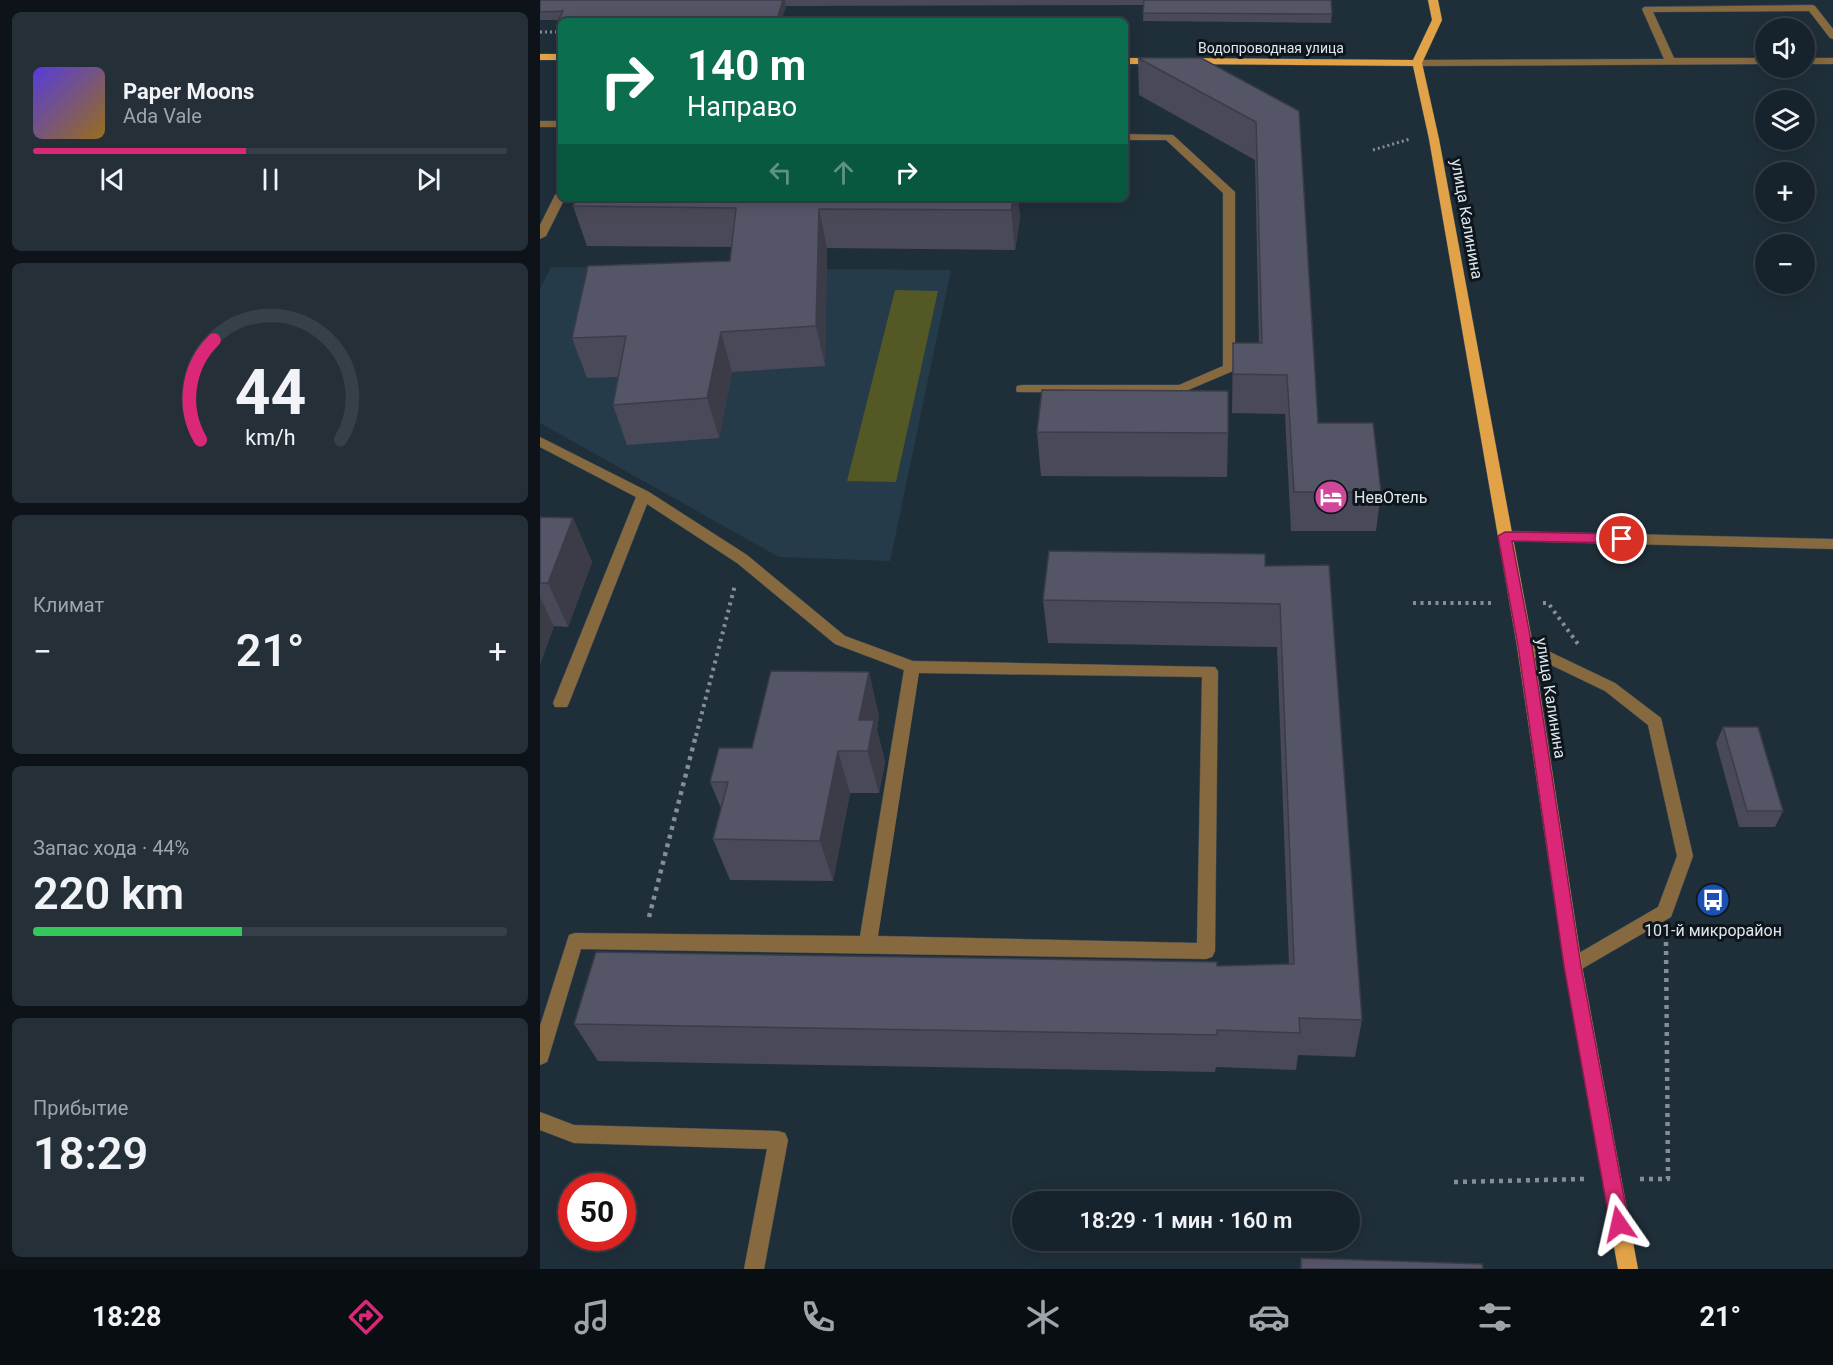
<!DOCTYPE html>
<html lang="ru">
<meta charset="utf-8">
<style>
:root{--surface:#17232c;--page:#242f38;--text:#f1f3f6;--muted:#9ea4a9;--line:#364048;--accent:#db2777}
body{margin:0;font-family:Roboto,sans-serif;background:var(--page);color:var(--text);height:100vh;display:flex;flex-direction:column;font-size:22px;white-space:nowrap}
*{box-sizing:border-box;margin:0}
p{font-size:20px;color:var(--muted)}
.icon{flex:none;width:33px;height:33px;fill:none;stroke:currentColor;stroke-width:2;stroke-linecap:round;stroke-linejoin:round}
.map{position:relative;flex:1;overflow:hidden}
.side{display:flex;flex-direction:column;gap:12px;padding:12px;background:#0d1318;width:540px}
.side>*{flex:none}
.banner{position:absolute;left:18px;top:18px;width:570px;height:183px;border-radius:9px;box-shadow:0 3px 15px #0003,0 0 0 2px var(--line);background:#0b6e4f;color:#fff;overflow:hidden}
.tools{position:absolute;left:1215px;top:18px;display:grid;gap:12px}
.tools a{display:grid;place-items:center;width:60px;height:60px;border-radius:50%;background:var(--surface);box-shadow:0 3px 15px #0003,0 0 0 2px var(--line);font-size:30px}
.speed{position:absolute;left:18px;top:1173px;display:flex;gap:12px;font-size:30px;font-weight:700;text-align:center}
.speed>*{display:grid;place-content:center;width:78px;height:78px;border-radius:50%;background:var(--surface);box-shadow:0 3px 15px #0003,0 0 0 2px var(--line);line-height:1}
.speed .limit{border:9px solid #d22;background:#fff;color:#111}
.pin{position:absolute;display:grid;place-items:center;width:51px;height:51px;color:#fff;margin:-26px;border:3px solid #fff;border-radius:50%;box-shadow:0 2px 6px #0007}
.me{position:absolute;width:66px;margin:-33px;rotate:349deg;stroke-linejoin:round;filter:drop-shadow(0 0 4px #0008)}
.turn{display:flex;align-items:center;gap:21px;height:126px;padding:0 30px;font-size:27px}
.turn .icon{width:78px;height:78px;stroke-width:2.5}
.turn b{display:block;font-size:42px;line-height:51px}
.lanes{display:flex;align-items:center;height:57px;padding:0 30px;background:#0003;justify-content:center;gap:30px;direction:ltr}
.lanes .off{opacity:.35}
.big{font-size:45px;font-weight:600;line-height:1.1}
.side .tile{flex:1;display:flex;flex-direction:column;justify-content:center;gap:9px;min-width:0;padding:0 21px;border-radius:9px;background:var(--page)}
.side .dial{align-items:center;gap:0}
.dial svg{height:156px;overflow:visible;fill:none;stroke:var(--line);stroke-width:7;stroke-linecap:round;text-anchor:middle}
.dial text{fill:var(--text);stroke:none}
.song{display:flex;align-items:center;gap:18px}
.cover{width:72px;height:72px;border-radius:9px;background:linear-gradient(135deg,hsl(250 70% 55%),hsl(40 70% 35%))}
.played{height:6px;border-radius:3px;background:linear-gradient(90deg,var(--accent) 45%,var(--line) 45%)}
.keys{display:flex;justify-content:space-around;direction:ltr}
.heat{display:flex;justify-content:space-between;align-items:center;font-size:33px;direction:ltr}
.charge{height:9px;border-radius:4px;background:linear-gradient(90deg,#34c759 44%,var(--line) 0)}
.trip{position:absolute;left:472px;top:1191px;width:348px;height:60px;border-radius:30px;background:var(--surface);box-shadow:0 3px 15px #0003,0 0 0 2px var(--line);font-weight:600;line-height:60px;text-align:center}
.tabs{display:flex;height:96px;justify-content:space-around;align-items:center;background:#090e12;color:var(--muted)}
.tabs .icon{width:42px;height:42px}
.tabs .selected{color:var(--accent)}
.tabs b{font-size:27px;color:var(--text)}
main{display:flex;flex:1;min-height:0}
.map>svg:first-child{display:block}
</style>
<main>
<section class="side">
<div class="tile">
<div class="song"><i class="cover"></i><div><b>Paper Moons</b><p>Ada Vale</p></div></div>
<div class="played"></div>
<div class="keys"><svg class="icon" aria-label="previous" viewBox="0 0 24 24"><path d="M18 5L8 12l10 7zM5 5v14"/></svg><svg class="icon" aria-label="pause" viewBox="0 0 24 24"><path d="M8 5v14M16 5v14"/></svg><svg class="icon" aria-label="next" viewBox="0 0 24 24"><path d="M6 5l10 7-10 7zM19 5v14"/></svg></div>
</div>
<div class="tile dial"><svg viewBox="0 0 100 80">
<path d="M14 69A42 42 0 1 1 86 69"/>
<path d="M14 69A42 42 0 0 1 21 18" stroke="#db2777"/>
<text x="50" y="56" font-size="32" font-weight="700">44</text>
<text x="50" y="72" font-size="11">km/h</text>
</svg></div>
<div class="tile"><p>Климат</p>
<div class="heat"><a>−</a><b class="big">21°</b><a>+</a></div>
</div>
<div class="tile"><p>Запас хода · 44%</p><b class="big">220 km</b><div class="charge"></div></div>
<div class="tile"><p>Прибытие</p><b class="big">18:29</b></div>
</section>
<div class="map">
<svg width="1293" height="1269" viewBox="0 0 1293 1269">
<rect width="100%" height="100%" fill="#1f2f3a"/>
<path fill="#253b4a" d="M11,267L411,270L350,561L239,557L0,423V289Z"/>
<path fill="#535825" d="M355,290L398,291L356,482L307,481Z"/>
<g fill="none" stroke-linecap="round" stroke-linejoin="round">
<defs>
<g id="minor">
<path d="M1272,5L1275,6L1293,29V39L1290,38L1269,11L1113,12L1134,58H1226V64L877,66L872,63L877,60L1124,59L1102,9L1104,7Z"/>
<rect x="1264" y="58" width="29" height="6"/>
<rect x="0" y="121" width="21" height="6"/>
<path d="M585,134L633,135L695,192V368L693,371L641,393L477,392L476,389L477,386L482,385H639L683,366V193L626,140H585Z"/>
<path d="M21,192V198H25L6,236L0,239V225L15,195Z"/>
<path d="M0,437L109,492L207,555L305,636L373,661L675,667L678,671L675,951L672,957L666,959L41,949L9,1056L7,1062L0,1065V1026L29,935L35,933L320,936L364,670L295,644L197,563L107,504L29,703L27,707H15L13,703L96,497L0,447ZM379,673L662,677L657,943L338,936Z"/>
<path d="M965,531L1293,539V549L965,541L958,536Z"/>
<path d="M985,640L1075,683L1121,718L1153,856L1131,917L1033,974L1027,972L1024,966L1027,960L1118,907L1137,856L1108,725L1065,691L980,650L977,646L980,642Z"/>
<path d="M0,1112L34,1125L238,1131L245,1133L248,1140L224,1269H204L227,1149L34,1143L0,1130Z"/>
</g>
<g id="major">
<path d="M888,0H898L902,20L882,63L899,139L993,646L1042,966L1098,1269H1078L1024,966L977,646L889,139L873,66L645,64L640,61L645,58L873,60L892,20Z"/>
<rect x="0" y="54" width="21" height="6"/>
<path d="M585,58H618L623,61L618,64H585Z"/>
</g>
</defs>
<use href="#minor" stroke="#3d4c57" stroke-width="1"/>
<use href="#major" stroke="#3d4c57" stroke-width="1"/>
<g stroke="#828f99" stroke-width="3" stroke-dasharray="2 3" stroke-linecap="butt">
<path d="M0,32H21"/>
<path d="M833,150L870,139"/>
</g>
<g stroke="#828f99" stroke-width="4" stroke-dasharray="3 4.5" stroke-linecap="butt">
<path d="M873,603H951"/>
<path d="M1003,603H1008L1038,644"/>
<path d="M156,736L195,585"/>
</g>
<g stroke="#828f99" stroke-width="4.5" stroke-dasharray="4 5" stroke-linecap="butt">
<path d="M109,917L156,735"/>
<path d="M1100,1179H1128L1126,941"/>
<path d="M914,1182L1045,1179"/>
</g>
<use href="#minor" fill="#876940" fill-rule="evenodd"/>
<use href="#major" fill="#e2a248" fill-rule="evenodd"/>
</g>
<g fill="#494959">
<path d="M0,0H791L792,14L791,23L603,21L604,5L246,6L241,21H21V29L18,20H0Z"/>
<path d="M598,58L759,111L778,423L841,492L836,531H751L745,414L692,413L693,343H719L715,160L599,95Z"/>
<path d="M478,198L480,218L475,250L287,248L285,366L192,372L179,438L87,445L73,405L78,377L47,378L32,338L190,261L192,247L47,246L33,206Z"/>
<path d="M497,432L688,433L687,477L501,476Z"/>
<path d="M0,517L33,518L52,562L28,627L14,626L0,664Z"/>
<path d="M789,565L822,1020L815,1057L758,1055L756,1070L676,1067L675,1072L58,1061L34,1024L677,966L749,965L737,647L508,643L503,600L725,566Z"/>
<path d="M339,715L337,730L345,762L339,793H310L293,881L190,880L173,839L181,808L170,782L212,748Z"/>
<path d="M1183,727L1243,811L1235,827H1199L1176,743Z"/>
</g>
<g fill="#3c3c49">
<path d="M243,0H245L246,6L241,21H237V19Z"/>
<path d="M473,198H478L480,218L475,250L471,210Z"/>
<path d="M279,209L287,248L285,366L276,326Z"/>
<path d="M181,332L192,372L179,438L167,398Z"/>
<path d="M33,518L52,562L28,627L8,583Z"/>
<path d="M0,597L14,626L0,664Z"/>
<path d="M329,672L339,715L337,730L345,762L339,793L319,720Z"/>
<path d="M298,751L310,793L293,881L280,841Z"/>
</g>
<g fill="#555568" stroke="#3c3c49" stroke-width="1.5">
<path d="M0,0H243L237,19L18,21L23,11L0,12Z"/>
<path d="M604,0H791L792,14L603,13Z"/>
<path d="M598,58H661L759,111L778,423H833L841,492H754L747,375L693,374V343H722L716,122Z"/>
<path d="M37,198H473L471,210L279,209L276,326L181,332L167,398L73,405L86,336L32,338L48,266L190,261L196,208L33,206Z"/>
<path d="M502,390L688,391V433L497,432Z"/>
<path d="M0,517L33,518L8,583H0Z"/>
<path d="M509,551L725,554V566L789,565L822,1020L759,1018L760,1033L677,1030V1035L34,1024L56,952L677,962V966L754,964L740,604L503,600Z"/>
<path d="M231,671L329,672L319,720H334L328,751H298L280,841L173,839L188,782H170L179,748H212Z"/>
<path d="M1183,727H1218L1243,811H1207Z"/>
<path d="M761,1258L942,1264L943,1269H761Z"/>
</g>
<path fill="#db2777" stroke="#8e194d" stroke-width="1.5" d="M965,532L1082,534L1088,539L1082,543L972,541L992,646L1041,966L1089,1224L1086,1230L1079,1233L1073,1230L1070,1224L1024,966L978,646L958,536Z"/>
<defs>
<symbol id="hotel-disc" viewBox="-11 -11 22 22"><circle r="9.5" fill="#d1479c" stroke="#0f161b"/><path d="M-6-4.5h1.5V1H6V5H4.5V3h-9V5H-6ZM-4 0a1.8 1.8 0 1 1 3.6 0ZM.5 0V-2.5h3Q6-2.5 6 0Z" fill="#fff"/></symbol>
<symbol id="bus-disc" viewBox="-11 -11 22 22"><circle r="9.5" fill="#1a4fb4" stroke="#0f161b"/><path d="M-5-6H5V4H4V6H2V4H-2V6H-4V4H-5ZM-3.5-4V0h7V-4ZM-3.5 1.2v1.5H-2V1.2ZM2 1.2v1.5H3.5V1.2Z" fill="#fff"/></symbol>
</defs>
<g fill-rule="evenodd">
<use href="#hotel-disc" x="772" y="478" width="38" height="38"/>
<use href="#bus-disc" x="1154" y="881" width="38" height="38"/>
</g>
<g text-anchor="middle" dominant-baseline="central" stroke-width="6" stroke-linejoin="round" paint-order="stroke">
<g font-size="14" fill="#dde7ef" stroke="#0f161b">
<text x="731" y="48">Водопроводная улица</text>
</g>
<g font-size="16" fill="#dde7ef" stroke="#0f161b">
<text transform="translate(927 219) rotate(80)">улица Калинина</text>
<text transform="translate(1011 698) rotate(81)">улица Калинина</text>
</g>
<g font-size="16" fill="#dde7ef" stroke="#0f161b" text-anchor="start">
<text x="814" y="497">НевОтель</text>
<text x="1173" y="930" text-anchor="middle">101-й микрорайон</text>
</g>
</g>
</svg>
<div class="tools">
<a><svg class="icon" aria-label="sound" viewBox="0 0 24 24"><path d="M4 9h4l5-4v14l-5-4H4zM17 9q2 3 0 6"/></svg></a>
<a><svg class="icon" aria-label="layers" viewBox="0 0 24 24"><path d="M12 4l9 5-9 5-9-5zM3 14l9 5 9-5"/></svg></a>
<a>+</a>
<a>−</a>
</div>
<div class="speed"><div class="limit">50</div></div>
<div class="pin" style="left:1082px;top:539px;background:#d93025"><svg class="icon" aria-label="arrive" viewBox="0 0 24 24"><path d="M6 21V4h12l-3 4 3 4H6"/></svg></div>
<svg class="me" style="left:1079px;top:1224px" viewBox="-20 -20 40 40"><path d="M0-17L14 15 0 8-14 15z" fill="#db2777" stroke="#fff" stroke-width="4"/></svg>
<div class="trip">18:29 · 1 мин · 160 m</div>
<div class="banner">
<div class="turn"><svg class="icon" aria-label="right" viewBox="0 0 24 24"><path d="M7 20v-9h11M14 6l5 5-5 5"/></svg><div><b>140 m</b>Направо</div></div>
<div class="lanes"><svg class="icon off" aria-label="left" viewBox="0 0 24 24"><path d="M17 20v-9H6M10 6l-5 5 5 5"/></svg><svg class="icon off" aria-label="ahead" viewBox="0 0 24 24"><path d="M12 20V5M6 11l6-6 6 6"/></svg><svg class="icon" aria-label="right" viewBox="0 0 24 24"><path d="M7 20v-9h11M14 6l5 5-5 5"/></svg></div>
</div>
</div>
</main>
<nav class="tabs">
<b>18:28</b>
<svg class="icon selected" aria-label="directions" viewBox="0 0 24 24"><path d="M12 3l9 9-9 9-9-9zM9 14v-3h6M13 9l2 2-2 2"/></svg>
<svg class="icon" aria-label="music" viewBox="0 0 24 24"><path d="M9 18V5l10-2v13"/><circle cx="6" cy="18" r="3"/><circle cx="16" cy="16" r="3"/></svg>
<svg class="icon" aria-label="phone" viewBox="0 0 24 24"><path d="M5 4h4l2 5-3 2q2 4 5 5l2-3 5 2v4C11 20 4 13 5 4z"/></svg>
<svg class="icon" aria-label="climate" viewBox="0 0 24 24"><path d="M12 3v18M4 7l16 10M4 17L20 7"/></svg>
<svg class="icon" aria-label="car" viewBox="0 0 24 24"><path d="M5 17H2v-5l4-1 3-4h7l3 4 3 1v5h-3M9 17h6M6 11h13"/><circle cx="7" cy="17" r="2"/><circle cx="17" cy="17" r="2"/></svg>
<svg class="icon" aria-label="filters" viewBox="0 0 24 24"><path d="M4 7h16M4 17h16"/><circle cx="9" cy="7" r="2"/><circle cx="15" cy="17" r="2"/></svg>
<b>21°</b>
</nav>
